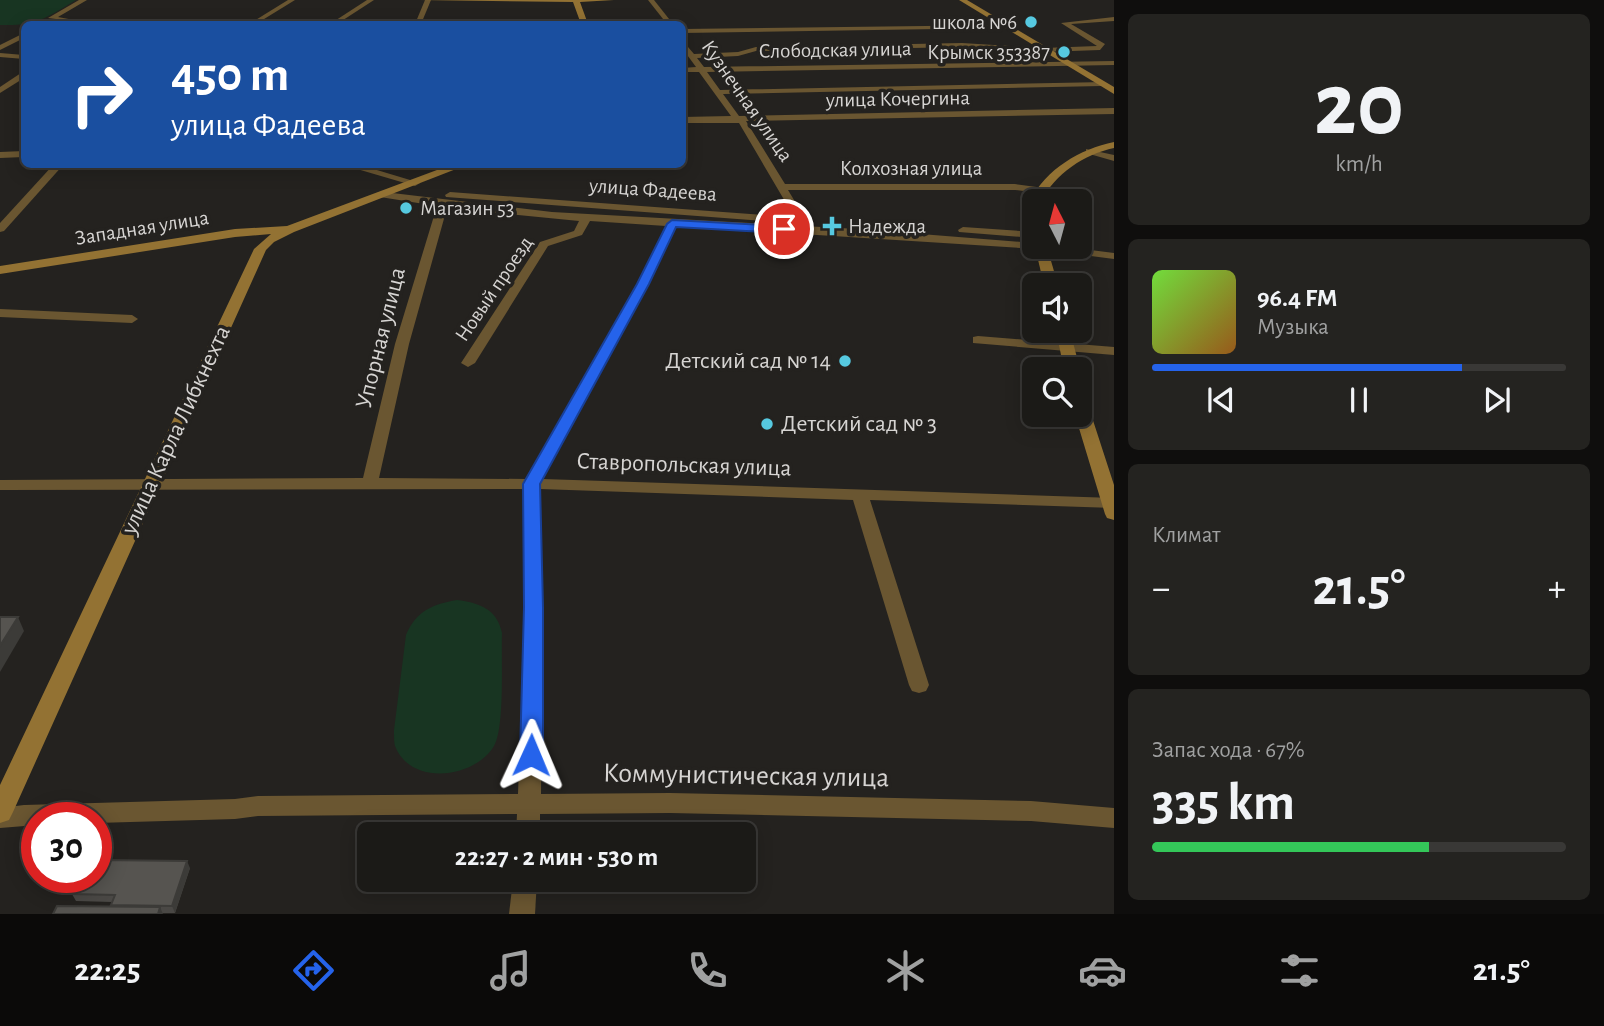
<!DOCTYPE html>
<html lang="ru">
<meta charset="utf-8">
<style>
:root{--surface:#1b1a17;--page:#242320;--text:#f1f3f6;--muted:#a0a1a1;--line:#393836;--accent:#2563eb}
body{margin:0;font-family:"Alegreya Sans",sans-serif;background:var(--page);color:var(--text);height:100vh;display:flex;flex-direction:column;font-size:26px;white-space:nowrap}
*{box-sizing:border-box;margin:0}
p{font-size:23px;color:var(--muted)}
.icon{flex:none;width:38px;height:38px;fill:none;stroke:currentColor;stroke-width:2;stroke-linecap:round;stroke-linejoin:round}
.map{position:relative;flex:1;overflow:hidden}
.panel{display:flex;flex-direction:column;gap:14px;padding:14px;background:#0f0e0d;width:490px}
.panel>*{flex:none}
.top-card{position:absolute;left:21px;top:21px;width:665px;height:147px;border-radius:10px;box-shadow:0 4px 18px #0003,0 0 0 2px var(--line);background:#1a4fa0;color:#fff;overflow:hidden}
.needle{width:46px;rotate:354deg}
.tools{position:absolute;left:1022px;top:189px;display:grid;gap:14px}
.tools a{display:grid;place-items:center;width:70px;height:70px;border-radius:10px;background:var(--surface);box-shadow:0 4px 18px #0003,0 0 0 2px var(--line);font-size:35px}
.speed{position:absolute;left:21px;top:802px;display:flex;gap:14px;font-size:35px;font-weight:700;text-align:center}
.speed>*{display:grid;place-content:center;width:91px;height:91px;border-radius:50%;background:var(--surface);box-shadow:0 4px 18px #0003,0 0 0 2px var(--line);line-height:1}
.speed .limit{border:10px solid #d22;background:#fff;color:#111}
.pin{position:absolute;display:grid;place-items:center;width:60px;height:60px;color:#fff;margin:-30px;border:4px solid #fff;border-radius:50%;box-shadow:0 2px 7px #0007}
.me{position:absolute;width:77px;margin:-38px;rotate:1deg;stroke-linejoin:round;filter:drop-shadow(0 0 5px #0008)}
.turn{display:flex;align-items:center;gap:24px;height:147px;padding:0 35px;font-size:32px}
.turn .icon{width:91px;height:91px;stroke-width:2.5}
.turn b{display:block;font-size:49px;line-height:60px}
.big{font-size:52px;font-weight:600;line-height:1.1}
.panel .tile{flex:1;display:flex;flex-direction:column;justify-content:center;gap:10px;min-width:0;padding:0 24px;border-radius:10px;background:var(--page)}
.panel .dial{align-items:center;gap:0}
.dial b{font-size:91px;line-height:1}
.song{display:flex;align-items:center;gap:21px}
.cover{width:84px;height:84px;border-radius:10px;background:linear-gradient(135deg,hsl(100 70% 55%),hsl(30 70% 35%))}
.played{height:7px;border-radius:4px;background:linear-gradient(90deg,var(--accent) 75%,var(--line) 75%)}
.keys{display:flex;justify-content:space-around;direction:ltr}
.heat{display:flex;justify-content:space-between;align-items:center;font-size:38px;direction:ltr}
.charge{height:10px;border-radius:5px;background:linear-gradient(90deg,#34c759 67%,var(--line) 0)}
.trip{position:absolute;left:357px;top:822px;width:399px;height:70px;border-radius:10px;background:var(--surface);box-shadow:0 4px 18px #0003,0 0 0 2px var(--line);font-weight:600;line-height:70px;text-align:center}
.dock{display:flex;height:112px;justify-content:space-around;align-items:center;background:#0b0a09;color:var(--muted)}
.dock .icon{width:49px;height:49px}
.dock .on{color:var(--accent)}
.dock b{font-size:32px;color:var(--text)}
main{display:flex;flex:1;min-height:0}
.map>svg:first-child{display:block}
</style>
<main>
<div class="map">
<svg width="1114" height="914" viewBox="0 0 1114 914">
<rect width="100%" height="100%" fill="#24221f"/>
<g fill="#183522">
<path d="M0,0H76C44,19 37,26 0,25Z"/>
<path d="M457,600C480,603 497,609 502,633C501,658 505,727 494,746C475,778 411,787 395,746C394,742 394,735 394,730L406,635C416,611 433,604 457,600Z"/>
</g>
<g fill="none" stroke-linecap="round" stroke-linejoin="round">
<g fill="#6a5631" fill-rule="evenodd">
<path d="M79,0H87L58,17L95,24L48,18Z"/>
<path d="M288,0H295L256,24H249Z"/>
<path d="M367,0H374L337,24H330Z"/>
<path d="M425,0H431L421,24H415Z"/>
<path d="M648,0H654L673,24H667Z"/>
<path d="M1114,17V21L1071,24L1105,44L1100,50L1044,52L962,47L756,51L738,56L697,58L704,67L1114,61V65L707,72L720,90L1105,82L1102,86L723,94L739,116L1114,108V114L746,121L785,184H1015L1044,188L1045,190L1040,193L1015,190H788L806,220L801,223L796,220L739,123H682V117L731,116L699,72H682V68L696,67L682,48V40L694,54L738,52L756,47L962,43L1044,48L1097,46L1061,23Z"/>
<path d="M1006,25L1004,28L682,33V29Z"/>
<path d="M24,33V38L0,50V45Z"/>
<path d="M0,53L24,55V59L0,57Z"/>
<path d="M21,73H24V78L0,93V87Z"/>
<path d="M1086,149L1114,155V161L1086,153Z"/>
<path d="M24,151V157L0,158V152Z"/>
<path d="M54,164H64L4,231L0,232V223Z"/>
<path d="M340,164H357L420,183L415,186Z"/>
<path d="M384,192L552,212L858,229L1034,243V247H1067L1114,253V259L1037,249L676,226L649,283L543,479L1114,498V508L870,500L929,685L926,691L919,693L912,691L909,685L853,500L540,489L543,607L541,794L670,793L1031,801L1114,808V828L1031,821L670,813L540,814V835H516L517,814L258,816L235,819L96,823V817H37V825L0,828V808L24,805L235,799L258,796L518,794L525,607L524,489L0,490V480L363,478L395,344L437,206L380,197L379,195ZM447,208L579,221L574,231L540,242L461,363L468,367L475,363L548,246L582,235L590,221L666,226L637,283L527,479L379,478L409,344Z"/>
<path d="M450,192L777,216L782,219L777,222L446,197L445,195Z"/>
<path d="M963,227L1034,232V238L959,232L958,230Z"/>
<path d="M0,309L132,315L138,319L132,323L0,317Z"/>
<path d="M978,336L1114,347V355L973,343V337Z"/>
<path d="M513,880H537L535,914H509Z"/>
</g>
<g fill="#937233" fill-rule="evenodd">
<path d="M420,0H614L580,2L588,24H581L573,2Z"/>
<path d="M959,0H967L1114,87V94Z"/>
<path d="M1114,142V148C1085,154 1054,174 1042,201L1032,203L1030,201C1046,169 1080,149 1114,142Z"/>
<path d="M453,164H469L294,232L274,242L266,250L13,812L9,820L0,823V785L254,249L271,234L235,237L0,274V266L235,229L287,226Z"/>
<path d="M1035,247H1047L1058,285H1044Z"/>
<path d="M1056,331H1070L1080,369H1064Z"/>
<path d="M1080,400L1088,405L1114,485V520L1107,518L1105,514L1075,415H1080Z"/>
</g>
</g>
<path fill="#4a4845" d="M190,868L175,913L53,914L112,906V902L76,901L72,894Z"/>
<g fill="#3c3b38">
<path d="M18,617L24,631L0,672V646Z"/>
<path d="M187,861L190,868L175,913L172,906Z"/>
<path d="M160,907L163,914H158Z"/>
</g>
<g fill="#565450" stroke="#3c3b38" stroke-width="2">
<path d="M0,617H18L0,646Z"/>
<path d="M98,860L187,861L172,906L111,905L115,895L72,894L80,877H96V861Z"/>
<path d="M57,906L160,907L158,914H53Z"/>
</g>
<path fill="#2563eb" stroke="#184099" stroke-width="2" d="M672,220L784,226L790,229L784,233L676,227L649,284L540,484L543,607V755L539,761L531,764L524,761L520,755L524,607L523,484L637,284L667,224Z"/>
<g fill="#56c9e0" stroke="#24221f" stroke-width="2.5">
<circle cx="1031" cy="22" r="7"/>
<circle cx="1064" cy="52" r="7"/>
<circle cx="406" cy="208" r="7"/>
<path d="M828.5 215.5h7v7h7v7h-7v7h-7v-7h-7v-7h7z"/>
<circle cx="845" cy="361" r="7"/>
<circle cx="767" cy="424" r="7"/>
</g>
<g text-anchor="middle" dominant-baseline="central" stroke-width="7" stroke-linejoin="round" paint-order="stroke">
<g font-size="21" fill="#d6d4d2" stroke="#24221f" text-anchor="end">
<text x="1017" y="22">школа №6</text>
<text x="1050" y="52">Крымск 353387</text>
<text x="420" y="208" text-anchor="start">Магазин 53</text>
<text x="848" y="226" text-anchor="start">Надежда</text>
</g>
<g font-size="21" fill="#d6d4d2" stroke="#24221f">
<text transform="translate(835 50) rotate(-1)">Слободская улица</text>
<text transform="translate(898 99) rotate(-1)">улица Кочергина</text>
<text transform="translate(747 101) rotate(55)">Кузнечная улица</text>
<text x="911" y="168">Колхозная улица</text>
<text transform="translate(653 190) rotate(4)">улица Фадеева</text>
<text transform="translate(142 228) rotate(-9)">Западная улица</text>
<text transform="translate(494 289) rotate(-56)">Новый проезд</text>
</g>
<g font-size="24" fill="#d6d4d2" stroke="#24221f">
<text transform="translate(381 338) rotate(-76)">Упорная улица</text>
<text transform="translate(176 430) rotate(-65)">улица Карла Либкнехта</text>
<text transform="translate(684 465) rotate(2)">Ставропольская улица</text>
</g>
<g font-size="24" fill="#d6d4d2" stroke="#24221f" text-anchor="end">
<text x="831" y="361">Детский сад № 14</text>
<text x="781" y="424" text-anchor="start">Детский сад № 3</text>
</g>
<g font-size="28" fill="#d6d4d2" stroke="#24221f">
<text transform="translate(746 776) rotate(1)">Коммунистическая улица</text>
</g>
</g>
</svg>
<div class="tools">
<a><svg class="needle" viewBox="-14 -14 28 28"><path d="M0-13l5 13h-10z" fill="#e53935"/><path d="M0 13l5-13h-10z" fill="#a0a1a1"/></svg></a>
<a><svg class="icon" aria-label="sound" viewBox="0 0 24 24"><path d="M4 9h4l5-4v14l-5-4H4zM17 9q2 3 0 6"/></svg></a>
<a><svg class="icon" aria-label="search" viewBox="0 0 24 24"><circle cx="10" cy="10" r="6"/><path d="M15 15l6 6"/></svg></a>
</div>
<div class="speed"><div class="limit">30</div></div>
<div class="pin" style="left:784px;top:229px;background:#d93025"><svg class="icon" aria-label="arrive" viewBox="0 0 24 24"><path d="M6 21V4h12l-3 4 3 4H6"/></svg></div>
<svg class="me" style="left:531px;top:755px" viewBox="-20 -20 40 40"><path d="M0-17L14 15 0 8-14 15z" fill="#2563eb" stroke="#fff" stroke-width="4"/></svg>
<div class="trip">22:27 · 2 мин · 530 m</div>
<div class="top-card">
<div class="turn"><svg class="icon" aria-label="right" viewBox="0 0 24 24"><path d="M7 20v-9h11M14 6l5 5-5 5"/></svg><div><b>450 m</b>улица Фадеева</div></div>
</div>
</div>
<section class="panel">
<div class="tile dial"><b>20</b><p>km/h</p></div>
<div class="tile">
<div class="song"><i class="cover"></i><div><b>96.4 FM</b><p>Музыка</p></div></div>
<div class="played"></div>
<div class="keys"><svg class="icon" aria-label="previous" viewBox="0 0 24 24"><path d="M18 5L8 12l10 7zM5 5v14"/></svg><svg class="icon" aria-label="pause" viewBox="0 0 24 24"><path d="M8 5v14M16 5v14"/></svg><svg class="icon" aria-label="next" viewBox="0 0 24 24"><path d="M6 5l10 7-10 7zM19 5v14"/></svg></div>
</div>
<div class="tile"><p>Климат</p>
<div class="heat"><a>−</a><b class="big">21.5°</b><a>+</a></div>
</div>
<div class="tile"><p>Запас хода · 67%</p><b class="big">335 km</b><div class="charge"></div></div>
</section>
</main>
<nav class="dock">
<b>22:25</b>
<svg class="icon on" aria-label="directions" viewBox="0 0 24 24"><path d="M12 3l9 9-9 9-9-9zM9 14v-3h6M13 9l2 2-2 2"/></svg>
<svg class="icon" aria-label="music" viewBox="0 0 24 24"><path d="M9 18V5l10-2v13"/><circle cx="6" cy="18" r="3"/><circle cx="16" cy="16" r="3"/></svg>
<svg class="icon" aria-label="phone" viewBox="0 0 24 24"><path d="M5 4h4l2 5-3 2q2 4 5 5l2-3 5 2v4C11 20 4 13 5 4z"/></svg>
<svg class="icon" aria-label="climate" viewBox="0 0 24 24"><path d="M12 3v18M4 7l16 10M4 17L20 7"/></svg>
<svg class="icon" aria-label="car" viewBox="0 0 24 24"><path d="M5 17H2v-5l4-1 3-4h7l3 4 3 1v5h-3M9 17h6M6 11h13"/><circle cx="7" cy="17" r="2"/><circle cx="17" cy="17" r="2"/></svg>
<svg class="icon" aria-label="filters" viewBox="0 0 24 24"><path d="M4 7h16M4 17h16"/><circle cx="9" cy="7" r="2"/><circle cx="15" cy="17" r="2"/></svg>
<b>21.5°</b>
</nav>
